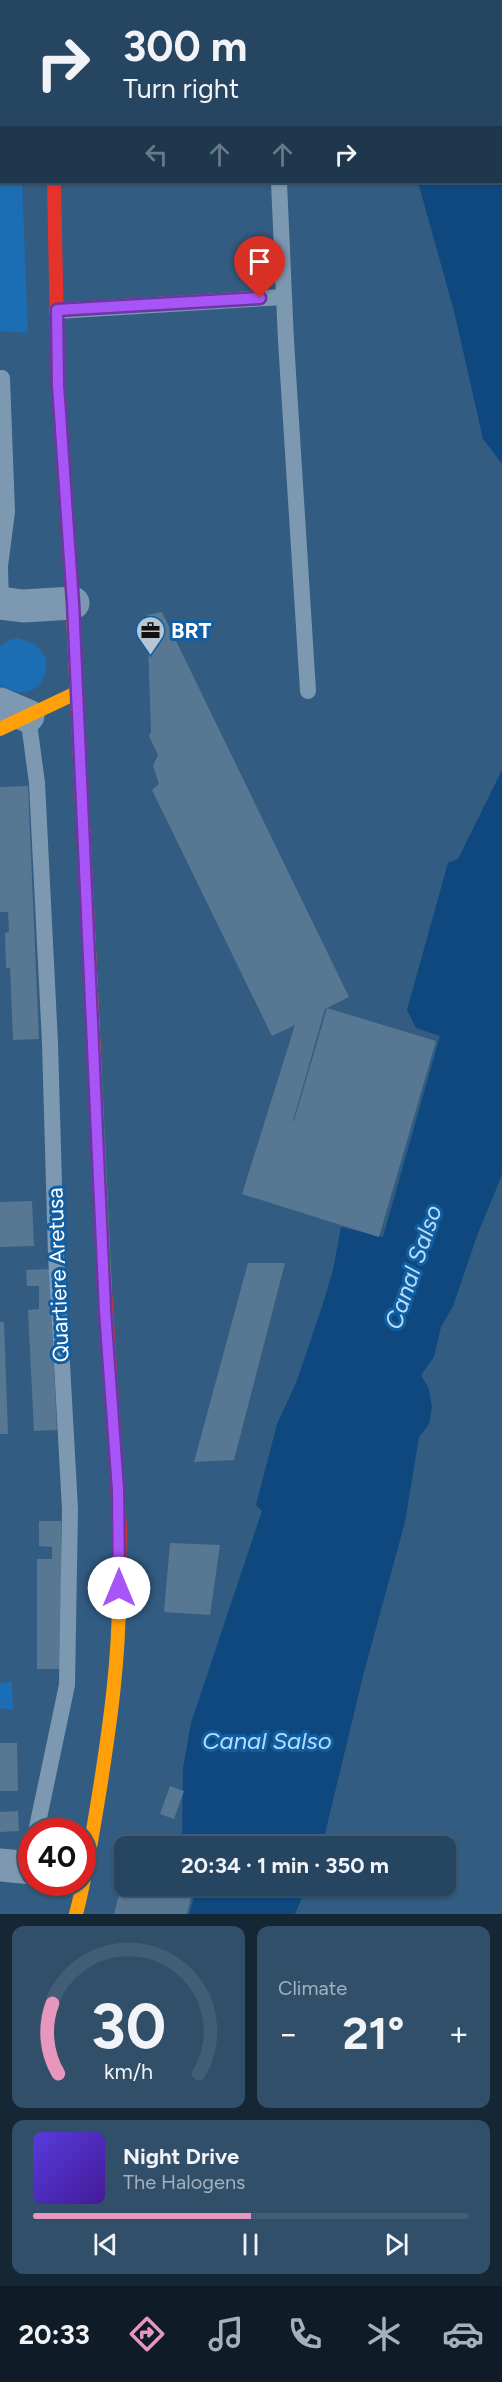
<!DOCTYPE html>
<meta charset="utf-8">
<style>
:root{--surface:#264561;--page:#324f6a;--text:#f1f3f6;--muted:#a4b1bd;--line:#425d76;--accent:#e797bd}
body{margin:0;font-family:Figtree,sans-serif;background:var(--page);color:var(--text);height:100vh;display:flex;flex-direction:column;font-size:22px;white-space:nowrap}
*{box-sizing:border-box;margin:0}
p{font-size:20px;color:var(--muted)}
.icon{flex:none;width:33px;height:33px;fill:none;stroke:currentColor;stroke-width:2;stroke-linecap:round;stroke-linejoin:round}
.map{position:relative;height:1914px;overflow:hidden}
.panel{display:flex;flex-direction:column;gap:12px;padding:12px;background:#152635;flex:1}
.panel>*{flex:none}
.banner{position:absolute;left:0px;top:0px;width:502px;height:183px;box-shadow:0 2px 4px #0004,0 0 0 2px var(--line);background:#264561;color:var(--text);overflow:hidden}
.speed{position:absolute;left:18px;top:1818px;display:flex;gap:12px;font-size:30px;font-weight:700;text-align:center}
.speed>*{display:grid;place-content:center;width:78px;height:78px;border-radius:50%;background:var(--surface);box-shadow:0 2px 4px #0004,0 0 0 2px var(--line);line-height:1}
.speed .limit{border:9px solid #d22;background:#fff;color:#111}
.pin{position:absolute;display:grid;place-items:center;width:51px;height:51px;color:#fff;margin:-62px -26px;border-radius:50% 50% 50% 0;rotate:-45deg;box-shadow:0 0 6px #0007}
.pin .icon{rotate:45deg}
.me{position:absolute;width:66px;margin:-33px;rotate:0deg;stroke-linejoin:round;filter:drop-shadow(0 0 4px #0008)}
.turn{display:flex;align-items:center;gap:21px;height:126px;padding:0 24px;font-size:27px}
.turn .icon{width:78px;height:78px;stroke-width:2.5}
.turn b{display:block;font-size:42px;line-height:51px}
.lanes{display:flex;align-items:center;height:57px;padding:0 24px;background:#0003;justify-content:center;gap:30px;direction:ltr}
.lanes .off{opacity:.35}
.big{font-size:45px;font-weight:700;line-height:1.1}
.panel .tile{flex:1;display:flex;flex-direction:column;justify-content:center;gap:9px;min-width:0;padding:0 21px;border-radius:12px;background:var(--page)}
.panel .dial{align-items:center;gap:0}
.dial svg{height:156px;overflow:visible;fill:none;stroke:var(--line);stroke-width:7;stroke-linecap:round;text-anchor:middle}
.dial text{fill:var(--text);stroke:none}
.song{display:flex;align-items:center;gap:18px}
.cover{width:72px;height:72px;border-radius:9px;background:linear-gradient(135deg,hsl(250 70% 55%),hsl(260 70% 35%))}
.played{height:6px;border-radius:3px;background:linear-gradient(90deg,var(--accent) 50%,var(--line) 50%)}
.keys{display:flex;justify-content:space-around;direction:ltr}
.heat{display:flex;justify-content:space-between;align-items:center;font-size:33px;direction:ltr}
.panel .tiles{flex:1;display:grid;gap:12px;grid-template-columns:1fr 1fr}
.tile:last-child{grid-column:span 2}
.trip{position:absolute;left:114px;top:1836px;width:342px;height:60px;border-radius:12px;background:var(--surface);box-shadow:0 2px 4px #0004,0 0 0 2px var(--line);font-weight:700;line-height:60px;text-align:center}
.menu{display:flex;height:96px;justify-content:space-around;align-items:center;background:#0f1c27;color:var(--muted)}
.menu .icon{width:42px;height:42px}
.menu .active{color:var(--accent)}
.menu b{font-size:27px;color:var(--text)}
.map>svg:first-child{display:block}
</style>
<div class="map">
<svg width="502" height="1914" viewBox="0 0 502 1914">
<rect width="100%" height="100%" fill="#325c81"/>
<g fill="#1c6eb4">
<path d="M0,0H15L2,2V182H22L28,333L0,331Z"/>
<path d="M18,638L35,644L46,658C49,689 25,701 0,685V646L9,640Z"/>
<path d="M12,1682L13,1710L0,1708V1683Z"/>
</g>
<g fill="#0e487e">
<path d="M405,0H502L501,118V2L404,1Z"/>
<path d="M501,155L502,158V464L483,439L454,311L418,182H501Z"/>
<path d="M502,770V1175L478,1233L453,1306L441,1327L434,1357L421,1375L429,1389L432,1407L429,1424L419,1437L405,1522L364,1672L322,1846H182L183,1768L191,1723L262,1511L256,1505L277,1424L296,1383L323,1304L333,1270L341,1227L383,1237L440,1036L416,1028L407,1010L448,863L458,859Z"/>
<path d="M178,1886H307L295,1914H189L194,1898L177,1889Z"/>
</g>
<g fill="#587793" fill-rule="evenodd">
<path d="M162,612L349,997L327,1008L436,1041L379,1237L242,1194L295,1025L272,1036L152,790L159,784L153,766L158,755L149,736L151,732L147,615ZM327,1008L294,1121H293L325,1009Z"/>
<path d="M28,786L39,1039L13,1040L10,968H6L5,933L9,932L8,912H0V787Z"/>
<path d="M32,1201L34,1246L0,1247V1202Z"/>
<path d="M248,1263H285L234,1460L194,1462Z"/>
<path d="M49,1269L57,1430L34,1431L28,1310L39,1309V1286H27L26,1270Z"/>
<path d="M0,1322H4L8,1434H0Z"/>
<path d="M39,1521H61L62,1669H37V1559H52V1547L39,1546Z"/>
<path d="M170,1543L220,1545L210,1615L164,1612Z"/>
<path d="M0,1743H17L18,1791H0Z"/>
<path d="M170,1786L184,1791L174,1819L160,1814Z"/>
<path d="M18,1811L19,1831L0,1832V1812Z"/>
<path d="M124,1875V1886H152L191,1898L187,1914H114Z"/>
</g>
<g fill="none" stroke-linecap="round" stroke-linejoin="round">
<g stroke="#7d98b1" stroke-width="16">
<path d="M279,182L286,341L308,691"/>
<path d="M57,311L284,297"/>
<path d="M0,566L7,512L2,378"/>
<path d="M0,568L1,603"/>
<path d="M28,716L37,783L50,1043L56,1255L70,1509L67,1685L36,1832"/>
</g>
<g stroke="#7d98b1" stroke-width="33">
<path d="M0,603L23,606L73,603"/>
<path d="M0,704L28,716"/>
<path d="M0,1865L32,1868"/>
</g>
<path stroke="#30b455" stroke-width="14" d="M94,1054L105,1290"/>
<g stroke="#ff9f0a" stroke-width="14">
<path d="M48,0V2"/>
<path d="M72,592L94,1054"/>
<path d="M0,729L76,693"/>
<path d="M76,1914C87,1872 93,1830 100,1788C110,1724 119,1660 119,1596"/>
</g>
<g stroke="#e5322d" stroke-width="14">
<path d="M54,182L58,385L72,592"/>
<path d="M105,1290L120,1529L119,1596"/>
</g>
</g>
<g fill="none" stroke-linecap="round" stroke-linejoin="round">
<defs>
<path id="route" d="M119,1588L118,1490L105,1311L73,603L58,385L57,310L260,298"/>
</defs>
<use href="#route" stroke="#6d37a1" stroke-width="15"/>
<use href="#route" stroke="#a855f7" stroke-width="10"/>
</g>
<defs>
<symbol id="office-pin" viewBox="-11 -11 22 30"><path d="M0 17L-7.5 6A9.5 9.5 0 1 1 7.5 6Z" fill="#b7c6d3" stroke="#115ea2"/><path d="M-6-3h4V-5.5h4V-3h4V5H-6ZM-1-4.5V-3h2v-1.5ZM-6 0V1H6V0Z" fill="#111"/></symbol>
</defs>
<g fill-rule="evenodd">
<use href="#office-pin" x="134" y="614" width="33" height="45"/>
</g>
<g text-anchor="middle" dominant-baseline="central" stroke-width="6" stroke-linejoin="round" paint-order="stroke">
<g font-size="22" font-weight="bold" fill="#fff" stroke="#115ea2" text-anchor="start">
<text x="171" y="630">BRT</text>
</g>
<g font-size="22" fill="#fff" stroke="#115ea2">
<text transform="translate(58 1275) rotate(-92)">Quartiere Aretusa</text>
</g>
<g font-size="24" font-style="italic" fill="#b7ddfb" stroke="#115ea2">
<text transform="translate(413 1267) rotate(-71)">Canal Salso</text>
<text x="267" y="1740">Canal Salso</text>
</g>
</g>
</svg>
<div class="speed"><div class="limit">40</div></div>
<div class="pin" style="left:260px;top:298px;background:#d93025"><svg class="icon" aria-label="arrive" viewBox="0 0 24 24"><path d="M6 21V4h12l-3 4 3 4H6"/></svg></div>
<svg class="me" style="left:119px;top:1588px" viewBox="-20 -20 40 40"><circle r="19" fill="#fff"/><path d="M0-13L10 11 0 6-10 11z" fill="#a855f7"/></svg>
<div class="trip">20:34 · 1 min · 350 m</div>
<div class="banner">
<div class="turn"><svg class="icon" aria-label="right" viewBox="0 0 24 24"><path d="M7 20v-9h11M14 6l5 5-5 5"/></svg><div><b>300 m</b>Turn right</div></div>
<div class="lanes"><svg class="icon off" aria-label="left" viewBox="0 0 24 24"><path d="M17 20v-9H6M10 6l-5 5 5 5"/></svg><svg class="icon off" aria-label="ahead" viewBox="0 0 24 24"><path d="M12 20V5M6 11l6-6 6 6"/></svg><svg class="icon off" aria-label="ahead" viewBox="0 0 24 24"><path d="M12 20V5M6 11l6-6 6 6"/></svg><svg class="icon" aria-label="right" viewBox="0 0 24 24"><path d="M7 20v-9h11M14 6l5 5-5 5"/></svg></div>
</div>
</div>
<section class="panel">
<div class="tiles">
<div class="tile dial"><svg viewBox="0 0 100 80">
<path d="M14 69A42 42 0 1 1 86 69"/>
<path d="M14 69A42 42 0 0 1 11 33" stroke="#e797bd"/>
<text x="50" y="56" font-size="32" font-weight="700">30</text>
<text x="50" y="72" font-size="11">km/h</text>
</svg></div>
<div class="tile"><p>Climate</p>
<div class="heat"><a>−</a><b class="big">21°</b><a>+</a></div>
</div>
<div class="tile">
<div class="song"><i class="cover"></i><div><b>Night Drive</b><p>The Halogens</p></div></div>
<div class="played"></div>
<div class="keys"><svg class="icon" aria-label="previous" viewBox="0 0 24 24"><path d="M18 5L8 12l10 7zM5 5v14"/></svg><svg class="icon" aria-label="pause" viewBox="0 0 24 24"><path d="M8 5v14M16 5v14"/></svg><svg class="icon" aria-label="next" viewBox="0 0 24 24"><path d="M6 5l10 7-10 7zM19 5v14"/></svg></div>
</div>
</div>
</section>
<nav class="menu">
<b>20:33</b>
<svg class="icon active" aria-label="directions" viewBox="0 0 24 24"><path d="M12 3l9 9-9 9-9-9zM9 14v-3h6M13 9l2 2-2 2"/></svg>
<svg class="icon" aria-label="music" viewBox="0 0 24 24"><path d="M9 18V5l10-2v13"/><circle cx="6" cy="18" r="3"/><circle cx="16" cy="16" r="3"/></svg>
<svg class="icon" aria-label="phone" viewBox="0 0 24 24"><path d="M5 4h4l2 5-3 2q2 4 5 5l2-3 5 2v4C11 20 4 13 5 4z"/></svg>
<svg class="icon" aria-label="climate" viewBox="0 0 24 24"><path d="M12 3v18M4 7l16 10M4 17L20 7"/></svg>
<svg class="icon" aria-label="car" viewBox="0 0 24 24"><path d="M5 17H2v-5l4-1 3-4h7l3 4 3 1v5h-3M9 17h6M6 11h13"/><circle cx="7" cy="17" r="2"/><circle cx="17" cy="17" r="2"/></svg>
</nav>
